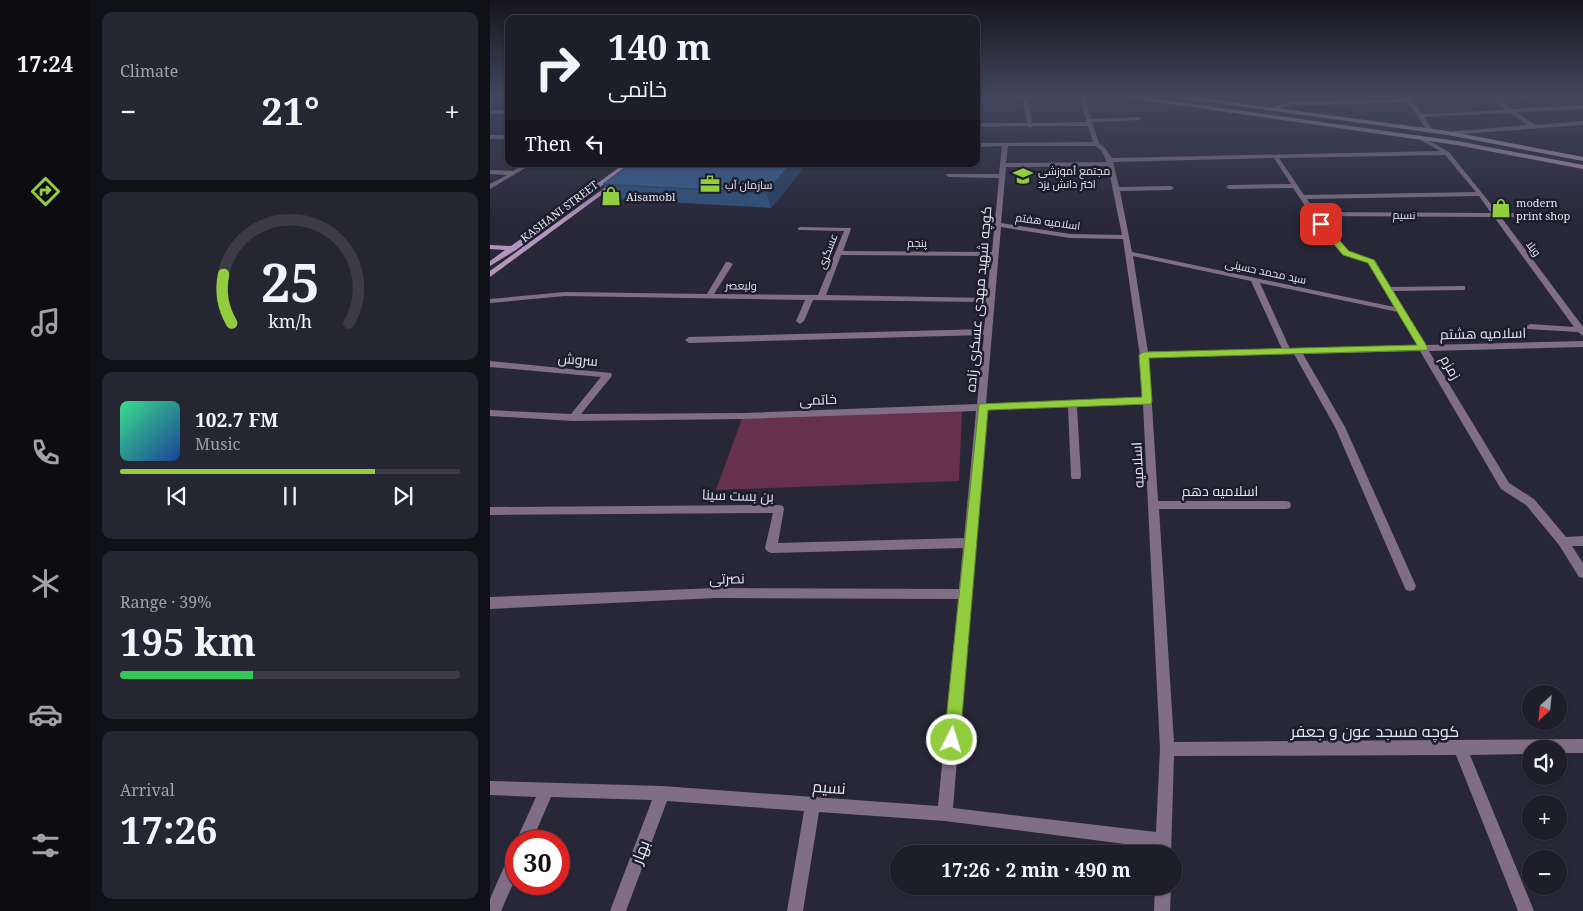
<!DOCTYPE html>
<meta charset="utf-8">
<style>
:root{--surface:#1e1d2a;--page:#262632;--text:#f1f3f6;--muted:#a1a2a8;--line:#3c3b47;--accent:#92cd3f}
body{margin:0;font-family:"Noto Serif",Cairo,serif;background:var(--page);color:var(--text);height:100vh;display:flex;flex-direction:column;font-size:19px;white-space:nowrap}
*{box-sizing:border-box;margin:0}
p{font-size:16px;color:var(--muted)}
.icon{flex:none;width:28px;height:28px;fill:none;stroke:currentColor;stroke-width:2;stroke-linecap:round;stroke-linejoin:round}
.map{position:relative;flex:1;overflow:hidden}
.details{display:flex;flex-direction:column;gap:12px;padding:12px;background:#101017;width:400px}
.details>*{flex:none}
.hud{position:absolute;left:15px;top:15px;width:475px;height:152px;border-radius:10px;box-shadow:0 1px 4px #0004,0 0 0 1px var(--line);background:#1e1d2a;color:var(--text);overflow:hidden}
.needle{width:32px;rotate:207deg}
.fabs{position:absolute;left:1032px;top:685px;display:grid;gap:10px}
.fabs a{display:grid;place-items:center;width:45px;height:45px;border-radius:50%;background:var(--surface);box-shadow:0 1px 4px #0004,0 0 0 1px var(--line);font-size:25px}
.speed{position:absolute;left:15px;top:830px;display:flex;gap:10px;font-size:25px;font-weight:700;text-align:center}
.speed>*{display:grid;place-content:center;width:65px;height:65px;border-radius:50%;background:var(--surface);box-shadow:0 1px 4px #0004,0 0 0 1px var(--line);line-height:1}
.speed .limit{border:8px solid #d22;background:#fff;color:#111}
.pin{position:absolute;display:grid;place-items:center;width:42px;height:42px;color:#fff;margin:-21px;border-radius:10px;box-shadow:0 2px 8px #0006}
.me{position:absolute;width:55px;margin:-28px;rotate:5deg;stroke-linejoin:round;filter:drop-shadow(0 0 4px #0008)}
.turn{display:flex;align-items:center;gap:18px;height:105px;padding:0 20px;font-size:22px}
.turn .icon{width:65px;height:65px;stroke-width:2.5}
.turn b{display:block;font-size:35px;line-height:42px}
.then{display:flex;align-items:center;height:48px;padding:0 20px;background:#0003;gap:10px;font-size:19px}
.big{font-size:38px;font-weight:700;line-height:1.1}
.details .widget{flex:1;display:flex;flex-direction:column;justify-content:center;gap:8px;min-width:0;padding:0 18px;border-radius:10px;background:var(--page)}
.details .dial{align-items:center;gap:0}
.dial svg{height:130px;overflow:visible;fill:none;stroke:var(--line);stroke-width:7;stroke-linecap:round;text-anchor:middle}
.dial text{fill:var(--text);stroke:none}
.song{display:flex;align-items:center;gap:15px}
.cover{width:60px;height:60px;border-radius:8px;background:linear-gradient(135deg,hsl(150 70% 55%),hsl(220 70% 35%))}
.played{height:5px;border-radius:2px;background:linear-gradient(90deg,var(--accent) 75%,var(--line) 75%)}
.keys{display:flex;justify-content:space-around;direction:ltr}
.heat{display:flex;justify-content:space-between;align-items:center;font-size:28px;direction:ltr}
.charge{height:8px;border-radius:4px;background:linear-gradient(90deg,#34c759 39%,var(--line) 0)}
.trip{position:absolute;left:400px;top:845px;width:292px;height:50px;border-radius:25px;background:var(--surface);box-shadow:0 1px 4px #0004,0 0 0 1px var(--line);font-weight:700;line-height:50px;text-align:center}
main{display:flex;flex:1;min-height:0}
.tabs{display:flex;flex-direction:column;width:90px;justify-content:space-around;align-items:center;background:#0c0c11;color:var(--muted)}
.tabs .icon{width:35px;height:35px}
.tabs .on{color:var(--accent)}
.tabs b{font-size:22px;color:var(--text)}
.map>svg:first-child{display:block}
</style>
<main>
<nav class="tabs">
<b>17:24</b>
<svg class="icon on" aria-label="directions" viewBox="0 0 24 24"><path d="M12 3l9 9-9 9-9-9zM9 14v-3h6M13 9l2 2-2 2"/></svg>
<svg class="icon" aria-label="music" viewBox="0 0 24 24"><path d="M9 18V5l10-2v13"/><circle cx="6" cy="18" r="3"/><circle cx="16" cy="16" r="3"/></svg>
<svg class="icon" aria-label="phone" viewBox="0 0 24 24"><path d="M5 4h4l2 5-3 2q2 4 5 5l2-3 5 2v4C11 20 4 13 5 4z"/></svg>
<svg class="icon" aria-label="climate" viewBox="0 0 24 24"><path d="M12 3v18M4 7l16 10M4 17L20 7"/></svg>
<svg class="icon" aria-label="car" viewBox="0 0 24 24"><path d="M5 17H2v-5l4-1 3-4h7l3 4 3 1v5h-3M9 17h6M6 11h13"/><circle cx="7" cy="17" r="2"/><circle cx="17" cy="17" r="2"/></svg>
<svg class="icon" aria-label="filters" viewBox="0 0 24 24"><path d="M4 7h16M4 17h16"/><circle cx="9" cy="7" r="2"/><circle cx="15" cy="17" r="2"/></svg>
</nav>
<section class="details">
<div class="widget"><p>Climate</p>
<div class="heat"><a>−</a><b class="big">21°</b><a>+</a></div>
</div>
<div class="widget dial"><svg viewBox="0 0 100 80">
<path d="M14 69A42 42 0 1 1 86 69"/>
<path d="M14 69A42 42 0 0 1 9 39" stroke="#92cd3f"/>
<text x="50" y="56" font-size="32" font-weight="700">25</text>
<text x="50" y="72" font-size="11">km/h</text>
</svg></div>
<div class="widget">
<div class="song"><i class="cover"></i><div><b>102.7 FM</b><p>Music</p></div></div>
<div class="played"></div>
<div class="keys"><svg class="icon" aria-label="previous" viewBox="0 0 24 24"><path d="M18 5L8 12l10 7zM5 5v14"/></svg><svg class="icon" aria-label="pause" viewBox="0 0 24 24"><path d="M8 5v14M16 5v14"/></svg><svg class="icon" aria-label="next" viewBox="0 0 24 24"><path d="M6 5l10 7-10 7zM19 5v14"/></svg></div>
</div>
<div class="widget"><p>Range · 39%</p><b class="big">195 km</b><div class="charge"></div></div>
<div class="widget"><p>Arrival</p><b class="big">17:26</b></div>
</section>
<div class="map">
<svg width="1093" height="911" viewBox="0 0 1093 911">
<rect width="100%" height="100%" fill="#282738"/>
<path fill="#65314c" d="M472,409L469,481L226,490L253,416Z"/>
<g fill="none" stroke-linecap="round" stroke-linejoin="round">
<g fill="#806e86" fill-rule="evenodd">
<path d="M533,97H538L542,123L597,122L590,97H595L601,119L650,117V119L648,120L602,122L609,143L615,148L622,158L950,151L927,138V136L929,135L959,152L1008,213H1048L1051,215L1048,217H1011L1093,327V336L1088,332L1037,329L1036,327L1040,324L1084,327L1004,217L828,216L840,233L859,251L885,260L900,287L975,286V290H972L903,291L936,345L1093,341V347L939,351L1019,483L1044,499L1076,537L1093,536V546H1082L1093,563V578L1089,577L1069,545L1036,505L1011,489L930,351L813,354L855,427L926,586L924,590L920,591L916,590L914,586L845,427L804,354L659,358L668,501H796L800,502L801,505L800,508L796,509H669L684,742L1093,739V753H1069V749H1041V754L980,755L1044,911H1028L966,755L684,756L681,854H665L666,848L455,821L329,812L313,911H297L314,811L177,801L136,911H120L162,800L61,797L42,841H26L46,797L0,795V781L172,786L448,806L468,599L226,598L0,609V597L226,588L469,589L473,548L281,553L277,551L275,548L283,513L0,515V507L289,505L293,506L294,509L288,543L474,538L486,411L253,419L83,421L0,416V410L81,414L111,377L0,367V361L121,373L122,375L121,377L91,414L253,413L487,404L494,335L199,343L195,340L199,337L494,329L497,302L323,300L314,321L310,324L306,321L315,300L75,296L0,303V299L75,292L217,294L236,262H239L243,264L224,294L328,295L354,231L308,230V228L310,227L360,228L361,229L353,251L502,252L509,178L459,177L456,175L457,174H509L512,146L486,147V143L603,142L598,126H543L540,128L537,126L486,127V123H537ZM518,146H605L611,150L617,162L516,163ZM955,155L986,192L814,195L789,158ZM784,158L801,184L739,185L736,187L739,189L803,188L835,235L853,255L879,263L904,307L642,252L630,191L681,190L684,188L681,186L629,187L623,162ZM618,166L632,235L580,234L511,223L516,167ZM989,196L1001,213L826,212L817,199ZM511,227L580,238L633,239L651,363L652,398L496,404ZM351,255L501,256L497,298L336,295ZM643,256L761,281L792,349L658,352ZM770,283L908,312L927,345L800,349ZM653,404L670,749L666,832L463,808L496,410L578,407L581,476L582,479H590L591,476L587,407Z"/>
<path d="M916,97H920L932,114L1015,110L998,97H1003L1022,109L1093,105V109L1026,112L1045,125L1093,121V125L958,135L955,133L956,132L1038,125L1020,113L934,117L943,131L940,133L938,132L918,102L799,106L782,111L779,109L799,102L916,99Z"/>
<rect x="0" y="110" width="19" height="4"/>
<rect x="0" y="135" width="19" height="4"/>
<path d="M35,164H42L0,189V184L17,175L0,174V170L23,171Z"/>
<path d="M26,851V877L11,911H0V899L20,853Z"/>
<path d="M665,886H681L680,911H664Z"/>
</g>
<g fill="#b295bb" fill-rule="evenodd">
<path d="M643,97H653L967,141L1093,165V169L967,145L645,99Z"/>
<path d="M694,97H704L958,131L1093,157V161L958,135L696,99Z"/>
<path d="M134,164H141L26,250L0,266V261L15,250L0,249V245L21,246Z"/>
<path d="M124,181L129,182L0,277V271Z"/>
</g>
</g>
<path fill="#2f527c" d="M312,170L281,208L121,199L113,184Z"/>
<path fill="#264265" d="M300,164H310L312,170L281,208L276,193Z"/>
<path fill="#375f90" stroke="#264265" d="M140,164H300L276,193L113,184Z"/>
<linearGradient id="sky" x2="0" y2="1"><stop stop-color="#16151f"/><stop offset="0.43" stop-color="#42475e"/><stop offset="1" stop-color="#42475e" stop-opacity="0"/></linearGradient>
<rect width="1093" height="224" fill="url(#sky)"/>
<path fill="#92cd3f" stroke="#5f8529" d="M828,222H833L859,251L884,260L938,348L937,350L659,358L662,401L661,404L498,410L470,740L467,746L462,748L456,746L454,740L489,404L652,397L649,355L654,352L927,345L878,263L853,255L828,225Z"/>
<defs>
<symbol id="school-bare" viewBox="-9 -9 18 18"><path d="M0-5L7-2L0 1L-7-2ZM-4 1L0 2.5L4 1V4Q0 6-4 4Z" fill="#92cd3f" stroke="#1e1d2e" stroke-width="2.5" paint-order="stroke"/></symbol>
<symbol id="office-bare" viewBox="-9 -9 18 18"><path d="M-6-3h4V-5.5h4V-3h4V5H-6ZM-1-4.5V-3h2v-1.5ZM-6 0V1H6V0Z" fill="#92cd3f" stroke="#1e1d2e" stroke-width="2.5" paint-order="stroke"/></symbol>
<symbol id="shop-bare" viewBox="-9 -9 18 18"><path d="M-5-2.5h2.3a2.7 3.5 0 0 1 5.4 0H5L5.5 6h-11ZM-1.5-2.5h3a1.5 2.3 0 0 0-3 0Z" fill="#92cd3f" stroke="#1e1d2e" stroke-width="2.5" paint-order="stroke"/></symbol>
</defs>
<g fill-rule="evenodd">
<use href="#school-bare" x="519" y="162" width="28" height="28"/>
<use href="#office-bare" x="206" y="170" width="28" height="28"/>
<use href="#shop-bare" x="107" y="182" width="28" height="28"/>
<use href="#shop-bare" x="997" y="194" width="28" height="28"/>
</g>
<g text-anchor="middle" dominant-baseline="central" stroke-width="5" stroke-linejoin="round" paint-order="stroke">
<g font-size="11" fill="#e6e6f2" stroke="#1e1d2e" text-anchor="start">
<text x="548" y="170">مجتمع آموزشی<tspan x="548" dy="13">اختر دانش یزد</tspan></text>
<text x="235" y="184">سازمان آب</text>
<text x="136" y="196">Aisamobl</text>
<text x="1026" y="202">modern<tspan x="1026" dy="13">print shop</tspan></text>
</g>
<g font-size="11" fill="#e6e6f2" stroke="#1e1d2e">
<text transform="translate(69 211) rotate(-37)">KASHANI STREET</text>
<text x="914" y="214">نسیم</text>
<text transform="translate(558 221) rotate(8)">اسلامیه هفتم</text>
<text x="427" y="242">پنجم</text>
<text transform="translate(1044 248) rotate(53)">ویلا</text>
<text transform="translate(337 251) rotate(-69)">عسگری</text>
<text transform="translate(776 271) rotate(12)">سید محمد حسینی</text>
<text transform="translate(251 285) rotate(1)">ولیعصر</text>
</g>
<g font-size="14" fill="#e6e6f2" stroke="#1e1d2e">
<text transform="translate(488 299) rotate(-85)">کوچه شهید مهدی عسکری زاده</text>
<text transform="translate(993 333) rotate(-1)">اسلامیه هشتم</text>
<text transform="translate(88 359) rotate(5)">سروش</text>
<text transform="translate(961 367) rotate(60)">زمزم</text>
<text transform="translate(328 399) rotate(-2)">خاتمی</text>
<text transform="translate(647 465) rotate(-93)">اسلامیه</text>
<text x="730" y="490">اسلامیه دهم</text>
<text transform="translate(248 495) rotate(2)">بن بست سینا</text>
<text transform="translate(237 578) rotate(-1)">نصرتی</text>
</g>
<g font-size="16" fill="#e6e6f2" stroke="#1e1d2e">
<text x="885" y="731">کوچه مسجد عون و جعفر</text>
<text transform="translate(339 787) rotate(4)">نسیم</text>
<text transform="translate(150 852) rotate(-69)">بهار</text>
</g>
</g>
</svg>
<div class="fabs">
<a><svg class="needle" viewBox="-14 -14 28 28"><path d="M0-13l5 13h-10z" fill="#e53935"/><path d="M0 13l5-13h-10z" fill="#a1a2a8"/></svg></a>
<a><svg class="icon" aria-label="sound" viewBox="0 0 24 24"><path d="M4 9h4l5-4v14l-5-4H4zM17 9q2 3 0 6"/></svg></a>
<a>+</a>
<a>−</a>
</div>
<div class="speed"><div class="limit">30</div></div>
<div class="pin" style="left:831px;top:224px;background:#d93025"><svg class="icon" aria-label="arrive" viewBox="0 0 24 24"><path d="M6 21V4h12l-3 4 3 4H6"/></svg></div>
<svg class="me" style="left:462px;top:740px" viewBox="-20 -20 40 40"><circle r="17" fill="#92cd3f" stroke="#fff" stroke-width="3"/><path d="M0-11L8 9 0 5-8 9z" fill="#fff"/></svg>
<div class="trip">17:26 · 2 min · 490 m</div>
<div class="hud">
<div class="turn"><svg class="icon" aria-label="right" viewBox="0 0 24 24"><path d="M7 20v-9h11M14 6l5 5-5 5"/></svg><div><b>140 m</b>خاتمی</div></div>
<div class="then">Then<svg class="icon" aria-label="left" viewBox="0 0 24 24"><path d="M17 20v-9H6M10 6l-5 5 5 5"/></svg></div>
</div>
</div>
</main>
